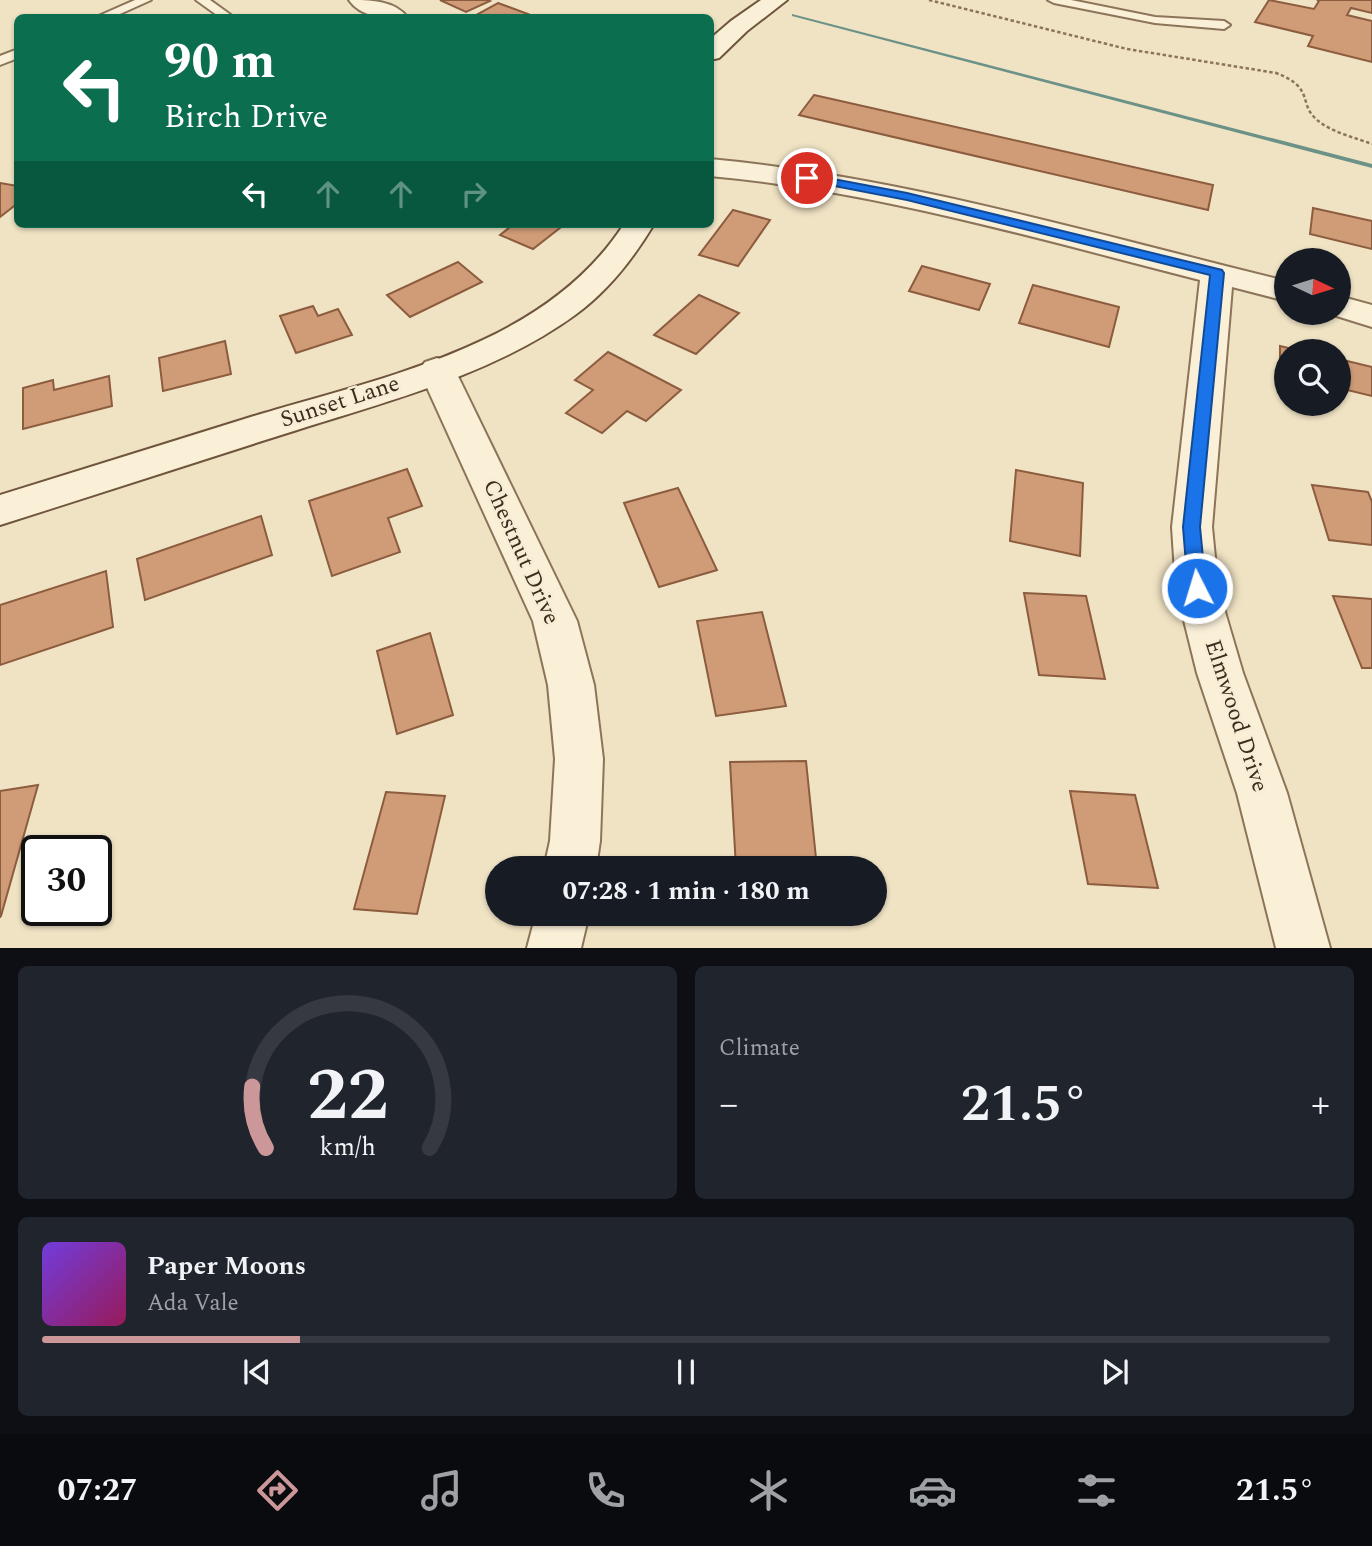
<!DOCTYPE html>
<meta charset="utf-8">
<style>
:root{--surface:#171b24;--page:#20242c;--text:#f1f3f6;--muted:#9ea1a6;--line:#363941;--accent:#cc9799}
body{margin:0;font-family:Spectral,serif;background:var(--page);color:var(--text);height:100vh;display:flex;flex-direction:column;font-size:26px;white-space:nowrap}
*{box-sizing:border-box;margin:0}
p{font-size:23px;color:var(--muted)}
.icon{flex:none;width:38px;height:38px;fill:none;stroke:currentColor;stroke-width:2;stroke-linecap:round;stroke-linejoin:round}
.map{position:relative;height:948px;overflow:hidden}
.sheet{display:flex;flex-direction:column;gap:18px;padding:18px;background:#0d0f14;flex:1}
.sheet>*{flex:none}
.banner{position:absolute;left:14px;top:14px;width:700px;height:214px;border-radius:10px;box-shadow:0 2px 5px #0004;background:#0b6e4f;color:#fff;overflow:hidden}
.needle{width:46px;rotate:94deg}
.tools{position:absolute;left:1274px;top:248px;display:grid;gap:14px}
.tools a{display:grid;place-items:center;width:77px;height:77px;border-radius:50%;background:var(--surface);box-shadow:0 2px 5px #0004;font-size:35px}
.speed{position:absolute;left:21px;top:835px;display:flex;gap:14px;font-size:35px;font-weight:700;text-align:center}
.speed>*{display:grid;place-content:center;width:91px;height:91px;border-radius:50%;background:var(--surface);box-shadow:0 2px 5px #0004;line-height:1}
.speed .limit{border:4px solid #111;border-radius:10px;background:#fff;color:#111}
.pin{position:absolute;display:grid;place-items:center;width:60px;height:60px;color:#fff;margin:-30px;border:4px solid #fff;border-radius:50%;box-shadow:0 2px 7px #0007}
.me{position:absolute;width:77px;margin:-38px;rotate:355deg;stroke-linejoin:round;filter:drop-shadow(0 0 5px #0008)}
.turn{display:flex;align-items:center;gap:24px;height:147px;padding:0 35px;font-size:32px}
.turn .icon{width:91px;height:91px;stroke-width:2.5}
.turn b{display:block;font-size:49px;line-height:60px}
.lanes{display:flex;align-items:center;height:66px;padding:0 35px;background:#0003;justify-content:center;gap:35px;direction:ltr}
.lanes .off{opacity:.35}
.big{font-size:52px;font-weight:700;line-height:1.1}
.sheet .widget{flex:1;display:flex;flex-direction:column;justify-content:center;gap:10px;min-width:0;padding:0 24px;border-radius:10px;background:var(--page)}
.sheet .dial{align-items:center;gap:0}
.dial svg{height:182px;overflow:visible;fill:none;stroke:var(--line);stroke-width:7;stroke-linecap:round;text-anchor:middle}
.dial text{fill:var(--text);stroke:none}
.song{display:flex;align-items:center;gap:21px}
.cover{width:84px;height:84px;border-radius:10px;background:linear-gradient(135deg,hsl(260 70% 55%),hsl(330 70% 35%))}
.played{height:7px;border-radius:4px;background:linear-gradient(90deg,var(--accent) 20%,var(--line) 20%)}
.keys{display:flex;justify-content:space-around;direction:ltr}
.heat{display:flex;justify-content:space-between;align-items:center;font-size:38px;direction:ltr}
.sheet .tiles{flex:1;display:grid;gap:18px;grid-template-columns:1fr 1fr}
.widget:last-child{grid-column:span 2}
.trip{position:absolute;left:485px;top:856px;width:402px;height:70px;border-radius:35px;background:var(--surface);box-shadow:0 2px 5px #0004;font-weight:700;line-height:70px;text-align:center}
.dock{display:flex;height:112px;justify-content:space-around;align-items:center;background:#090b0e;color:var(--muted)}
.dock .icon{width:49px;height:49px}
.dock .active{color:var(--accent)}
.dock b{font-size:32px;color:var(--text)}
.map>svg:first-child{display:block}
</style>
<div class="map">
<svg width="1372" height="948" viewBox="0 0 1372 948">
<rect width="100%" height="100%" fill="#f0e3c4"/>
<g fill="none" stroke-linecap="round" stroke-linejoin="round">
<path fill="#6c9288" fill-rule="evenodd" d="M792,14L1372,164V168L792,16Z"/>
</g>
<g fill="#d09c78" stroke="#8c5c3e" stroke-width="2">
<path d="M440,0H488L490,1L466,12Z"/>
<path d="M1269,0L1314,9L1319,1L1317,0H1372V13L1351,8L1347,15L1372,21V62L1308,46L1313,36L1255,22Z"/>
<path d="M498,3L528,14L522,18H484L476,15Z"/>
<path d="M814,95L1213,185L1208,210L799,115Z"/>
<path d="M0,183L18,186V203L0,217Z"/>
<path d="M1313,208L1372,221V249L1310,234Z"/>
<path d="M733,210L770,220L738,266L699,255Z"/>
<path d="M514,224H565L533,249L500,235Z"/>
<path d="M458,262L482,282L410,317L387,295Z"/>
<path d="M922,266L990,284L979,310L909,291Z"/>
<path d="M1033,285L1119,307L1109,347L1019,323Z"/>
<path d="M699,295L739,313L696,354L654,335Z"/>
<path d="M313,306L318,316L338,309L352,335L296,353L280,316Z"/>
<path d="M225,341L231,374L163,391L159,358Z"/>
<path d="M1280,346L1305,352H1286V376L1280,375Z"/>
<path d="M608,352L681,390L646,421L627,411L602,433L566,413L593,390L575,380Z"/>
<path d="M1339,359L1372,367V396L1339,388Z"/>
<path d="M109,376L112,406L23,429V388L53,380L54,390Z"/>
<path d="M407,469L422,506L388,518L400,552L332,576L309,501Z"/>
<path d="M1016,470L1083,483L1080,556L1010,541Z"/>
<path d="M1312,485L1368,492L1372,502V545L1329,540Z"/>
<path d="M678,488L717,570L659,587L624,503Z"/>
<path d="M261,516L272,555L145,600L137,559Z"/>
<path d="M106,571L113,627L0,665V605Z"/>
<path d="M1024,593L1086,596L1105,679L1039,675Z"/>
<path d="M1333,596L1372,599V668H1362Z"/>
<path d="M762,612L786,706L716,716L697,621Z"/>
<path d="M430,633L453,715L397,734L377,651Z"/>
<path d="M806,761L817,868H736L730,762Z"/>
<path d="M38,785L1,916L0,917V791Z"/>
<path d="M1070,791L1135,795L1158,888L1088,884Z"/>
<path d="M386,792L445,796L417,914L354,909Z"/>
</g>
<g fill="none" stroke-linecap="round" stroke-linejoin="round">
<defs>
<g id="lane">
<path d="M135,0H151L111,18H94Z"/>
<path d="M196,0H210L235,18H221Z"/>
<path d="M1048,0H1071L1155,17L1224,21L1230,25L1224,29L1155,23L1054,3Z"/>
<path d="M18,49V58L0,65V56Z"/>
</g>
<g id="street">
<path d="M349,0C369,0 395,0 408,18C388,18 362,19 349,0Z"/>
<path d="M710,159C905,177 1097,235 1286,281V301L1232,287L1212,527L1218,588L1243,673L1287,793L1330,948H1276L1237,793L1197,673L1176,588L1172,527L1200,280C1038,239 877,191 710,176Z"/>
<path d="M1339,296L1372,305V327L1327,313H1339Z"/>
<path d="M437,358L449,362L455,370L577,621L594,685L603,759L600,841L596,868H544L550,841L555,759L548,685L533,621L419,370L425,362Z"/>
<path d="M536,914H589L581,948H527Z"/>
</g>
<g id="secondary">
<path d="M761,0H787L747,31L719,58L710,60V39L731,21Z"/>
<path d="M624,224H654C633,259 608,291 575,315C494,374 391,400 297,430C198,461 99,494 0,525V495C85,469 170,442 254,416C383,377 546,346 624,224Z"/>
</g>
</defs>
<use href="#lane" stroke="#8c7459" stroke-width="4"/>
<use href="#street" stroke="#8c7459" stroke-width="4"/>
<use href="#secondary" stroke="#6e553c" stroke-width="4"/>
<path stroke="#8c7459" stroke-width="2.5" stroke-dasharray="3.5 2.5" stroke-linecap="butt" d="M929,0L1127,49L1276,73C1318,89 1295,105 1321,123C1335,133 1356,138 1372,144"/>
<use href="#lane" fill="#faf0d8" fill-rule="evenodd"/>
<use href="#street" fill="#faf0d8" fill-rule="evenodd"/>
<use href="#secondary" fill="#faf0d8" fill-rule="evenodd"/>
</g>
<path fill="#1a73e8" stroke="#114b97" stroke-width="2" d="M807,174L907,193L1222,270L1224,273L1200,527L1206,588L1203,593H1191L1188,588L1183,527L1210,275L907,200L803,180V175Z"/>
<g text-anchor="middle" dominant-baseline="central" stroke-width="5" stroke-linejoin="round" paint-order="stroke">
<g font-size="23" fill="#3b2c1e" stroke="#f7edd4">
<text transform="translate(340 402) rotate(-18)">Sunset Lane</text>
<text transform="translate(521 552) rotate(66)">Chestnut Drive</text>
<text transform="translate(1236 716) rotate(72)">Elmwood Drive</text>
</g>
</g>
</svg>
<div class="tools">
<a><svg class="needle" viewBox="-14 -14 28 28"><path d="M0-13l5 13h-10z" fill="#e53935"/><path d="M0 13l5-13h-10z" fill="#9ea1a6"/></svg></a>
<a><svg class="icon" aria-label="search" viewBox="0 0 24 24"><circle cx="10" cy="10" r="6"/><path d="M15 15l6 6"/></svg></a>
</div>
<div class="speed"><div class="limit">30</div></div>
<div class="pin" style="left:807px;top:178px;background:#d93025"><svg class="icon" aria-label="arrive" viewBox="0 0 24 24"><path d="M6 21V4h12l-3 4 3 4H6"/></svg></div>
<svg class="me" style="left:1197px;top:588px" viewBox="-20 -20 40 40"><circle r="17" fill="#1a73e8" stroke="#fff" stroke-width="3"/><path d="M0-11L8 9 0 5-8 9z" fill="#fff"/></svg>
<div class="trip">07:28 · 1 min · 180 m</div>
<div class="banner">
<div class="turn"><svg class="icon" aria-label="left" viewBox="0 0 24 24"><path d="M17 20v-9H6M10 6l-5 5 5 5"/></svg><div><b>90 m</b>Birch Drive</div></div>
<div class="lanes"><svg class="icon" aria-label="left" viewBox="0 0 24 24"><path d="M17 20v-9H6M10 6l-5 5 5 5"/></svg><svg class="icon off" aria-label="ahead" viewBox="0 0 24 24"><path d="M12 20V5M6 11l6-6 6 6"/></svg><svg class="icon off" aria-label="ahead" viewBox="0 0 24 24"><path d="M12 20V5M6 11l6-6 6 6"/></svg><svg class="icon off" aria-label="right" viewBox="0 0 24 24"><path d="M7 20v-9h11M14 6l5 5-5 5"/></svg></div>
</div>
</div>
<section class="sheet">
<div class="tiles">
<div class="widget dial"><svg viewBox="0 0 100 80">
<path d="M14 69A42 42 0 1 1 86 69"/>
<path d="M14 69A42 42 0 0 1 8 42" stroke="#cc9799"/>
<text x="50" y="56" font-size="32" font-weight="700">22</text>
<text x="50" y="72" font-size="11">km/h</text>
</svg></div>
<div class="widget"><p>Climate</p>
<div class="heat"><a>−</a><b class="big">21.5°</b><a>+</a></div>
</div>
<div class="widget">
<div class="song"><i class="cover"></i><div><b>Paper Moons</b><p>Ada Vale</p></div></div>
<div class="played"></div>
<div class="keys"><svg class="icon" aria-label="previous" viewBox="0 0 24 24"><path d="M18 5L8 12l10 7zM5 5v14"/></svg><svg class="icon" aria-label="pause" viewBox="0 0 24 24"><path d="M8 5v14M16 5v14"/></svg><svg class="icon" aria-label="next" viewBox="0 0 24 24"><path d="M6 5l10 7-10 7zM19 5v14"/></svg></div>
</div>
</div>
</section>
<nav class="dock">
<b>07:27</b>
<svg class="icon active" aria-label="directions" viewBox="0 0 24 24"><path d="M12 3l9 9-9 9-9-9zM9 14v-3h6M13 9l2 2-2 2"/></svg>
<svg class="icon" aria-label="music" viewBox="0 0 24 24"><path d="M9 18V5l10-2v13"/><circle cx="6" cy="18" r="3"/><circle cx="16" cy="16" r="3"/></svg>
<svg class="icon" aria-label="phone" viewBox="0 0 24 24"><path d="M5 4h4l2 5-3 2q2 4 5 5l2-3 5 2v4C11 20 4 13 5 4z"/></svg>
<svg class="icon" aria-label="climate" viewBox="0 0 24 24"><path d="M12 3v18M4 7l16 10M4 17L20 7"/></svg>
<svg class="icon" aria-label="car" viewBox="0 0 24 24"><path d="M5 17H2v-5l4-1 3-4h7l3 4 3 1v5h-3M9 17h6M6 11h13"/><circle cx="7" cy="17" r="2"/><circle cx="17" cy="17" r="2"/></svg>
<svg class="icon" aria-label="filters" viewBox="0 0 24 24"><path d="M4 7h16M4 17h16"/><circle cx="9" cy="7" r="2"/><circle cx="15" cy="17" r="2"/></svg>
<b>21.5°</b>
</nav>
